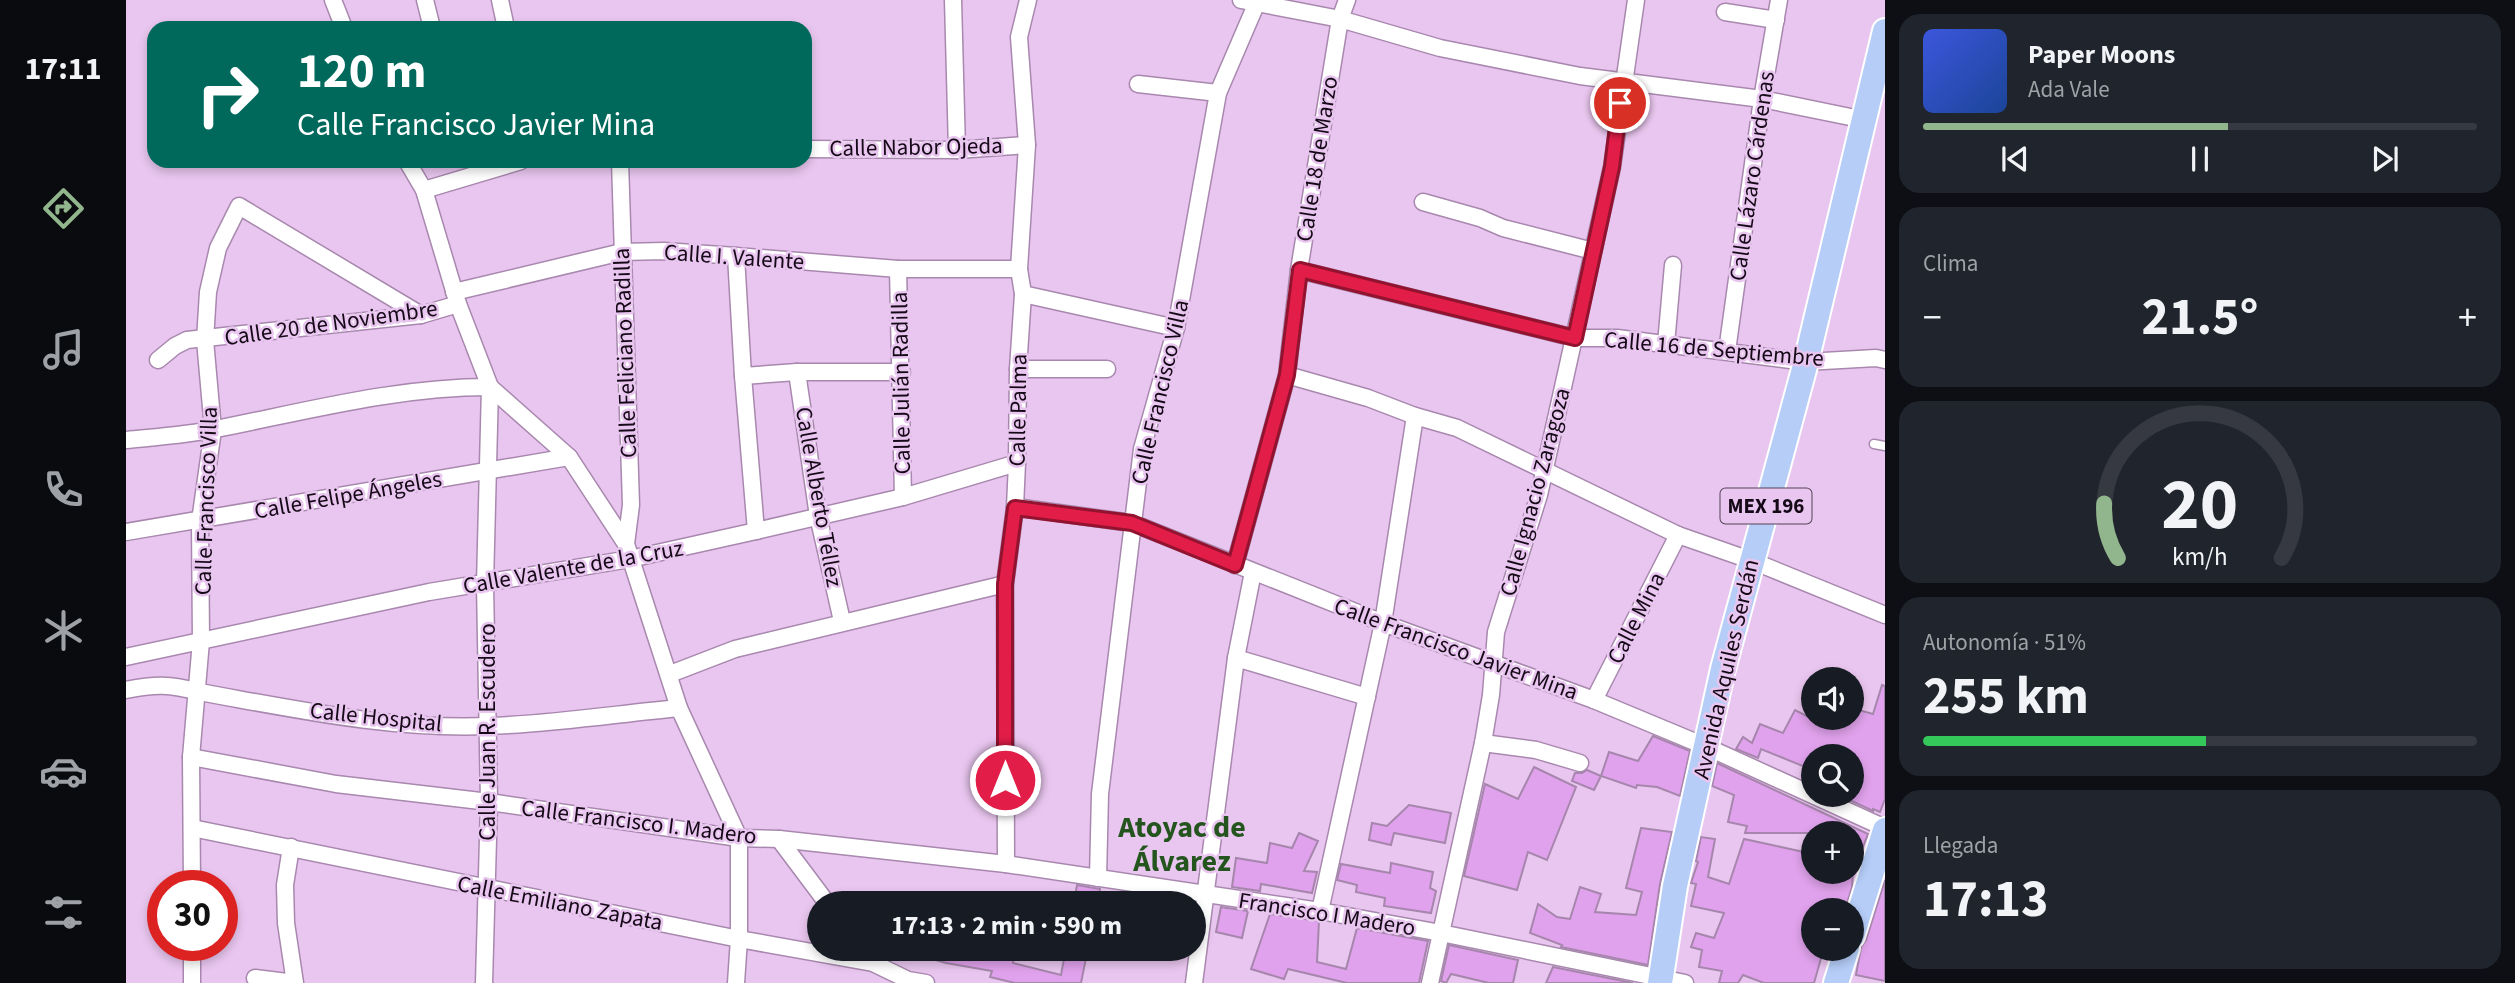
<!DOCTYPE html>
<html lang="es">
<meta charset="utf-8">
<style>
:root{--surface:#171b24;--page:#20242c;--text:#f1f3f6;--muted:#9ea1a6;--line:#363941;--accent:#91b58d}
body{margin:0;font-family:"Source Sans 3",sans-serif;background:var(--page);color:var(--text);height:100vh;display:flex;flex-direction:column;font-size:26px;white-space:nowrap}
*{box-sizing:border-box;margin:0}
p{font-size:23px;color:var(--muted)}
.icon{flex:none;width:38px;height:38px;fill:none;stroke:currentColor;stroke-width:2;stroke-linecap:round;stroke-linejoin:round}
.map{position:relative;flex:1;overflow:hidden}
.details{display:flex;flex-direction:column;gap:14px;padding:14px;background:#0d0f14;width:630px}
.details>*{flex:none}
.banner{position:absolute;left:21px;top:21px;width:665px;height:147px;border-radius:21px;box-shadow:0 4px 10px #0003;background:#00695c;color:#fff;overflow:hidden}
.buttons{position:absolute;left:1675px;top:667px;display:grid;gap:14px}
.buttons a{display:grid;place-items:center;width:63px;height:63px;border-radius:50%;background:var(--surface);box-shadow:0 4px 10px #0003;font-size:35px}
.speed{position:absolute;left:21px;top:870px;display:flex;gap:14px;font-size:35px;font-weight:700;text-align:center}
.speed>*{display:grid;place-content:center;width:91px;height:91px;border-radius:50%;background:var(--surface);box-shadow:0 4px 10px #0003;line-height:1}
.speed .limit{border:10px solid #d22;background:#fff;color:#111}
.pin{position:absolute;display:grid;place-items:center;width:60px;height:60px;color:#fff;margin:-30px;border:4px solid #fff;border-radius:50%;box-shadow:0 2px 7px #0007}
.me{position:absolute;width:77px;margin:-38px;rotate:0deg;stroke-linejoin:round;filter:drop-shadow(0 0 5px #0008)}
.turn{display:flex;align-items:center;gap:24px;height:147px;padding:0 35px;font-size:32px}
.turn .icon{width:91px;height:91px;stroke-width:2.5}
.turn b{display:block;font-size:49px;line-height:60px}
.big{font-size:52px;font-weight:700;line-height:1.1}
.details .widget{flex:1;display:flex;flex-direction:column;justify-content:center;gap:10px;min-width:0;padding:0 24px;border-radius:21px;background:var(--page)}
.details .dial{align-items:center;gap:0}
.dial svg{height:182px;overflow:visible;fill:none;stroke:var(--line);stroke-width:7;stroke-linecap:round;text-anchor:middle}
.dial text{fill:var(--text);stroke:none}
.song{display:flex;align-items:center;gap:21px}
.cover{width:84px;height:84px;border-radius:10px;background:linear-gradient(135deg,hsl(230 70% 55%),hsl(220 70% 35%))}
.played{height:7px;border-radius:4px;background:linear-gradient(90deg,var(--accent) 55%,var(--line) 55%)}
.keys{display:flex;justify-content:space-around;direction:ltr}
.heat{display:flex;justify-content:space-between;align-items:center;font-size:38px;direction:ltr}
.charge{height:10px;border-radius:5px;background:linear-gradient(90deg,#34c759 51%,var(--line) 0)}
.trip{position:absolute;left:681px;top:891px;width:399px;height:70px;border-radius:35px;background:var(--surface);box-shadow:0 4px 10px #0003;font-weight:700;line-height:70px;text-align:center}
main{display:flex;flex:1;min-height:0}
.tab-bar{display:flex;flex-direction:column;width:126px;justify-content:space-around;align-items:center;background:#090b0e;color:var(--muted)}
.tab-bar .icon{width:49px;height:49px}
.tab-bar .current{color:var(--accent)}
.tab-bar b{font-size:32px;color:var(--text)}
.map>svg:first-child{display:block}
</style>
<main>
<nav class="tab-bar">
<b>17:11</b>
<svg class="icon current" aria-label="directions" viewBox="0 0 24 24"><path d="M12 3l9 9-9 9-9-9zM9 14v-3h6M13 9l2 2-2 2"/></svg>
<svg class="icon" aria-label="music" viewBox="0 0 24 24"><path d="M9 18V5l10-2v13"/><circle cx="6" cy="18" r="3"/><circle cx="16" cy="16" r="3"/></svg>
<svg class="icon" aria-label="phone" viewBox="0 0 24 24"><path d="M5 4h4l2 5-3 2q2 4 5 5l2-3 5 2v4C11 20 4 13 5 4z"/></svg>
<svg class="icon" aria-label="climate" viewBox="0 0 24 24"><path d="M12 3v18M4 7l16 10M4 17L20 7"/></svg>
<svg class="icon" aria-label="car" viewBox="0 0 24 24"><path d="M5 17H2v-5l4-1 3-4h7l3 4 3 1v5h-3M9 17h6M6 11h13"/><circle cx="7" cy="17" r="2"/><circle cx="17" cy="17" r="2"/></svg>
<svg class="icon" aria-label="filters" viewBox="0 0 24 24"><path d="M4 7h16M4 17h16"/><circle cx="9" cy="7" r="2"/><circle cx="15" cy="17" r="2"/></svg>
</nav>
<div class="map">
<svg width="1759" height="983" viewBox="0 0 1759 983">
<rect width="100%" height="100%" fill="#e9c6ef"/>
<g fill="#e0a2ec" stroke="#a686ac" stroke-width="2">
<path d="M1756,685L1759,686V799L1754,812L1747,809V811L1711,794H1726V756H1687L1684,769L1635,749L1632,758L1610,749L1617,737L1626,743L1634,724L1657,733L1669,710L1693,722L1695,718H1726V708L1747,714Z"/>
<path d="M1527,736L1564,751L1554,796L1531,787L1511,785L1510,788L1475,776L1483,752L1512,761Z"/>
<path d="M1591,763L1742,834L1727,872L1726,887L1719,910H1687V948H1698L1688,983H1638L1617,975L1612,983H1593L1596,971L1573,967L1576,950L1565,947L1570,933L1588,938L1598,913L1565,906L1570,884L1565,883L1572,862L1570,861L1575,837L1589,839L1582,877L1603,884L1618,839L1687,854V872H1726V833H1619L1621,826L1602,822L1608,795L1586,786Z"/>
<path d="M1408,767L1450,787L1421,860L1402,852L1391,890L1338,876L1359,784L1392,799Z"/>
<path d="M1461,770L1475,776L1468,790L1446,781L1449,773H1456Z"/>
<path d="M1283,805L1325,813L1319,843L1268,833L1265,845L1243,840L1246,823L1261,826Z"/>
<path d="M1515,828L1546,832L1534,884L1522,965L1435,947L1436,945L1404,933L1412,904L1431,917L1444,919L1454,887L1475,894L1469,912L1510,915L1516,892L1500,888Z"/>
<path d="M1173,833L1192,841L1178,871L1191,872L1186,893L1135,884L1134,891L1106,887L1110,858L1141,863L1144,843L1166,848Z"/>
<path d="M1265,863L1307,872L1304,888L1310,891L1305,913L1258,906L1259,898L1230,892L1231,885L1211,880L1215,864L1264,873Z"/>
<path d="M1759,880V981L1730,975L1735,947L1740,940Z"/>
<path d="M951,885L974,889L972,903H948Z"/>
<path d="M1095,907L1122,911L1116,938L1090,932Z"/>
<path d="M1144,914L1193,921L1191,962L1220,969L1231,928L1302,941L1293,983H1221L1162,969L1158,979L1125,969Z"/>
<path d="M1323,945L1392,960L1387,983H1363L1325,974L1320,983L1315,981Z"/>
<path d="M782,948H888L887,963L935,975L940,948H962L955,983H889L864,977L866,971L820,963L782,952Z"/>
<path d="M1427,967L1507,983H1420Z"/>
</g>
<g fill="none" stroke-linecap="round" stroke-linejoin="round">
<defs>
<path id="service" d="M1748,444L1759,446"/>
<g id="minor">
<path d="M207,0L218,28"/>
<path d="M299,0L306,28"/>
<path d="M374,0L380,28"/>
<path d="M827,0L831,150"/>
<path d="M1115,0L1214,19L1314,48L1454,76L1636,99L1739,120"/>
<path d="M1599,12L1650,20"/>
<path d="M1012,84L1092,93"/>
<path d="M679,149L831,150L901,145"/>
<path d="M281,161L298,190L332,304L364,387L359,584L363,802L358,983"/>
<path d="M494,161L505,505L500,544"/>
<path d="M298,190L395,161"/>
<path d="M1297,202L1354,218L1377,228L1467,251"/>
<path d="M610,256L617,376L630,531"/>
<path d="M772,269L777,497"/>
<path d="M1173,270L1449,338H1491L1680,362L1750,358L1759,360"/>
<path d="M328,292L496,252L538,251L610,256L772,269H893"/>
<path d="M897,294L1050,328"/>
<path d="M1540,344L1547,265"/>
<path d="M1601,351L1636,99L1653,0"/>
<path d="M32,360L49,346L61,340L295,315L332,304"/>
<path d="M892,369H981"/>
<path d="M671,372L692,516L716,621"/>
<path d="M1161,375L1242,398L1289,416L1331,428L1552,535L1624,560L1759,615"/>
<path d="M617,376L671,372H776"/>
<path d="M364,387L443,457L500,544L553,708L613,838V939L610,983"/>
<path d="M0,440C30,437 61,435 90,429C181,411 270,387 364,387"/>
<path d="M889,507L1006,523L1257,623L1468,700L1581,747L1759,828"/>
<path d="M0,532L443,457"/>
<path d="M1109,565L1161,375L1173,270L1214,19L1221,0"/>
<path d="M0,657L303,592L504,559L630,531L777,497L891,463"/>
<path d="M1110,658L1241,697"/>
<path d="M544,674L609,649L879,584"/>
<path d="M0,690C29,684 44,684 73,692C169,709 264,730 363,726C426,724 490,714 553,708"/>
<path d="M1468,700L1552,535"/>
<path d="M1357,743L1410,750L1454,763"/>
<path d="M65,757L210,784L363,802L613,838L653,839L880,864L1194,911L1315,933L1559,983"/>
<path d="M66,828L613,939L747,963L782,980L800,983"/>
<path d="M653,839L701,903"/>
<path d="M880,864L879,584L889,507L891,463L892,369L897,294L893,269L901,145L893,37L902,0"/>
<path d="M972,878L974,794L1016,449L1050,328L1092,93L1132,0"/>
<path d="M66,886L65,757L75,641L74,521L87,430L79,340L82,292L92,248L113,206L295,315"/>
<path d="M1194,911L1257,623L1289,416"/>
<path d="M66,945V983"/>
<path d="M129,978L169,983L160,923L159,885L165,847"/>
<path d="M1068,983L1110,658L1127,572"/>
<path d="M1304,983L1357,743L1365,695L1370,632L1413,495L1486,167L1510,0"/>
</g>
<g id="primary">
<path d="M1726,936L1759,830"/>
<path d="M1534,983L1549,886L1597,669L1680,362L1759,31"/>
<path d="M1710,983L1721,948"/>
</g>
</defs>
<use href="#service" stroke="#a888ae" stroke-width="11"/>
<use href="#minor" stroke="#a888ae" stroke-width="19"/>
<use href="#primary" stroke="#fff" stroke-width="28"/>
<use href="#service" stroke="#fff" stroke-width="8"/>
<use href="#minor" stroke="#fff" stroke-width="16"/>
<use href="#primary" stroke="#b5cdf7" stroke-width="24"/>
</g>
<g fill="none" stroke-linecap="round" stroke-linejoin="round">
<defs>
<path id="route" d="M879,780V584L889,508L1006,523L1109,565L1161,375L1174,270L1449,338L1486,167L1494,103"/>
</defs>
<use href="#route" stroke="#92132f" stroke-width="18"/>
<use href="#route" stroke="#e11d48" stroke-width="12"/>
</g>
<g text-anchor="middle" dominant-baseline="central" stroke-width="5" stroke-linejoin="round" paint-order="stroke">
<rect fill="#e9c6ef" stroke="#554258" stroke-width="2" x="1594.5" y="488.5" width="91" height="35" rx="5"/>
<g font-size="21" font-weight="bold" fill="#150917">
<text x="1640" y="506">MEX 196</text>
</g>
<g font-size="23" fill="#150917" stroke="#e9c6ef">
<text transform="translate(790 147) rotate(-1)">Calle Nabor Ojeda</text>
<text transform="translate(1191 159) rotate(-81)">Calle 18 de Marzo</text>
<text transform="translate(1626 176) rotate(-82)">Calle Lázaro Cárdenas</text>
<text transform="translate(608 257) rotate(4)">Calle I. Valente</text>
<text transform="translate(205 323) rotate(-8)">Calle 20 de Noviembre</text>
<text transform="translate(1588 349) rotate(5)">Calle 16 de Septiembre</text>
<text transform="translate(499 353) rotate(-92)">Calle Feliciano Radilla</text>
<text transform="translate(775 383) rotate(-91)">Calle Julián Radilla</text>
<text transform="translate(1034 392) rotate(-77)">Calle Francisco Villa</text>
<text transform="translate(892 410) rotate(-89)">Calle Palma</text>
<text transform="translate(1409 492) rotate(-75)">Calle Ignacio Zaragoza</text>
<text transform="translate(222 495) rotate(-10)">Calle Felipe Ángeles</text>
<text transform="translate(693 497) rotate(80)">Calle Alberto Téllez</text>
<text transform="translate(80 501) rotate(-88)">Calle Francisco Villa</text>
<text transform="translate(447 567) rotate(-10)">Calle Valente de la Cruz</text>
<text transform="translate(1510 618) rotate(-63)">Calle Mina</text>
<text transform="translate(1330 649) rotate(20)">Calle Francisco Javier Mina</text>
<text transform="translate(1600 669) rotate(-77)">Avenida Aquiles Serdán</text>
<text transform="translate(250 717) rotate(6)">Calle Hospital</text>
<text transform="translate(361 732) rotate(-90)">Calle Juan R. Escudero</text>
<text transform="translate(513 822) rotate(7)">Calle Francisco I. Madero</text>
<text transform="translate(434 903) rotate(11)">Calle Emiliano Zapata</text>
<text transform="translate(1201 914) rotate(9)">Francisco I Madero</text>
</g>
<g font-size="30" font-weight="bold" fill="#25551e" stroke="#e9c6ef">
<text x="1056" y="827">Atoyac de<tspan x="1056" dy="34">Álvarez</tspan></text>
</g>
</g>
</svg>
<div class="buttons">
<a><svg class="icon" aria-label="sound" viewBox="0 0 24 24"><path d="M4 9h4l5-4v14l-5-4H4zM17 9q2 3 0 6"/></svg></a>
<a><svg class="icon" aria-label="search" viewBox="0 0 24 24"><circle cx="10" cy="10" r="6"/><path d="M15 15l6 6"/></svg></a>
<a>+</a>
<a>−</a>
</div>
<div class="speed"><div class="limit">30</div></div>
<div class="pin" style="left:1494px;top:103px;background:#d93025"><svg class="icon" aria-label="arrive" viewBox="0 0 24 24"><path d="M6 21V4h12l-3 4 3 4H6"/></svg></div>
<svg class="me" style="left:879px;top:780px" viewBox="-20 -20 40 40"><circle r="17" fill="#e11d48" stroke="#fff" stroke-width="3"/><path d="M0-11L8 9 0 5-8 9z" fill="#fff"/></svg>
<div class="trip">17:13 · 2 min · 590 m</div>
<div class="banner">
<div class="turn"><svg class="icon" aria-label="right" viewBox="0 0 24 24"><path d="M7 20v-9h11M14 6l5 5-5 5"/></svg><div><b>120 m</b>Calle Francisco Javier Mina</div></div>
</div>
</div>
<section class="details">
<div class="widget">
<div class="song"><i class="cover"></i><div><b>Paper Moons</b><p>Ada Vale</p></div></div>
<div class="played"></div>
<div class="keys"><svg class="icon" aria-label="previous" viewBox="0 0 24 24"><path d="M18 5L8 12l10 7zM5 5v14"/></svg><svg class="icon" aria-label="pause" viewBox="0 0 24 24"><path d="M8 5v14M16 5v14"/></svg><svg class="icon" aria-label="next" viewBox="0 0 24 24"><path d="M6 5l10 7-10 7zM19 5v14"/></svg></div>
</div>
<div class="widget"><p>Clima</p>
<div class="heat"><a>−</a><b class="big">21.5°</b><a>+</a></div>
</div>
<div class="widget dial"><svg viewBox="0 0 100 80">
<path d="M14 69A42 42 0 1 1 86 69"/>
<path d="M14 69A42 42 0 0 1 8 45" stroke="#91b58d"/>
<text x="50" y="56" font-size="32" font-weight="700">20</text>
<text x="50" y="72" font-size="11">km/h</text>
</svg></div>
<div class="widget"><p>Autonomía · 51%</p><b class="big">255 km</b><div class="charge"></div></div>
<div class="widget"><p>Llegada</p><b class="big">17:13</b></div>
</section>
</main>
